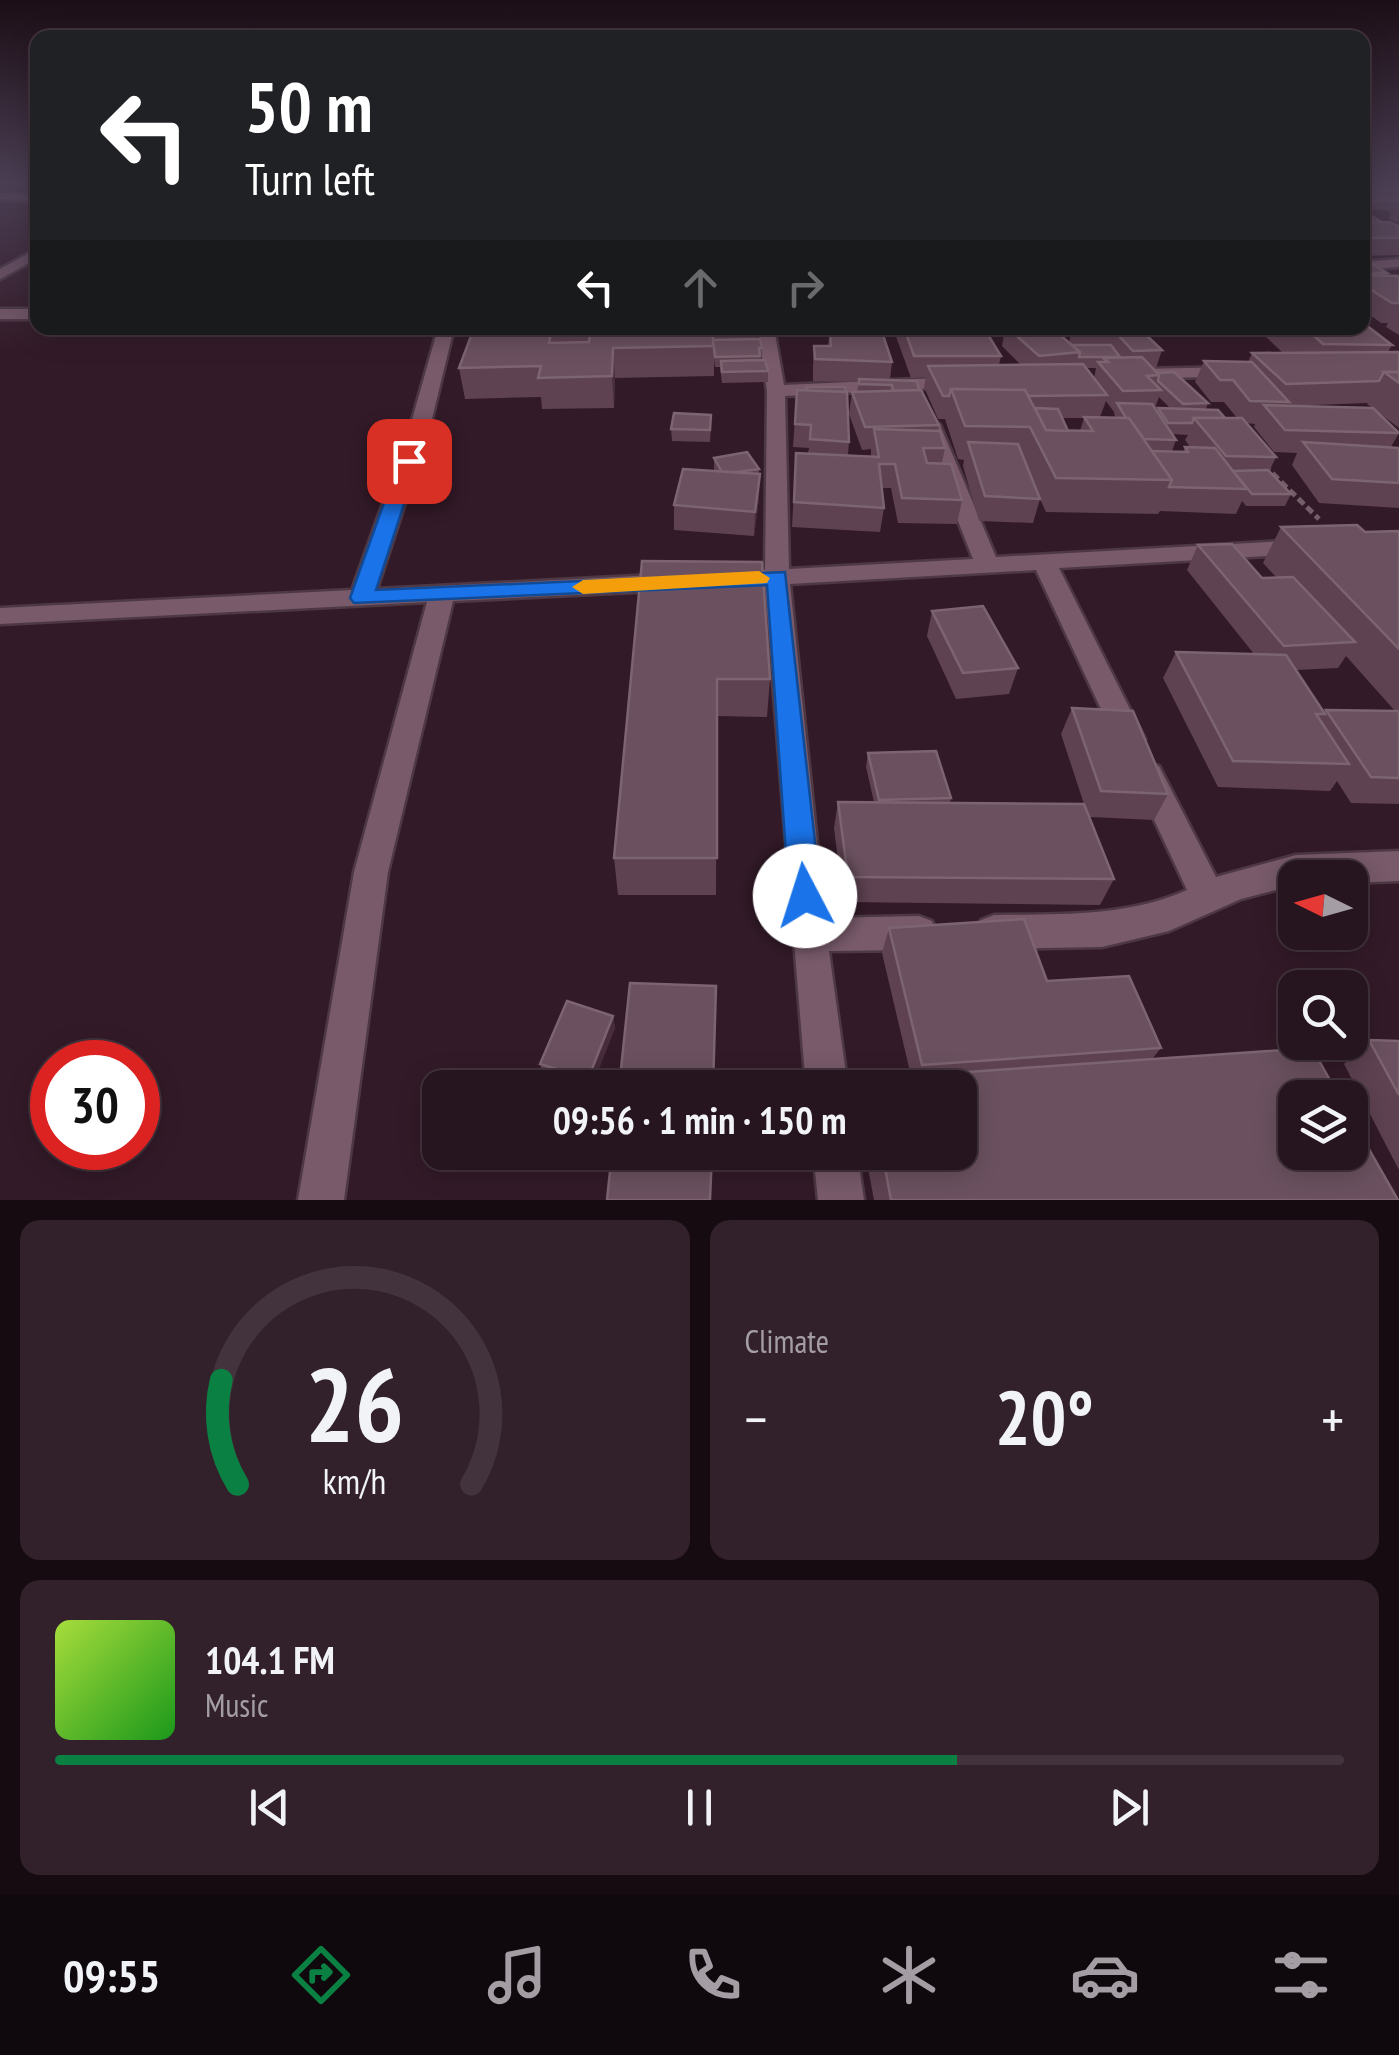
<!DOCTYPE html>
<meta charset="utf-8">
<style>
:root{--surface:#26141e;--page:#32212b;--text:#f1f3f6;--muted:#a49ea4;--line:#42333c;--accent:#0b8043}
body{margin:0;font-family:"PT Sans Narrow",sans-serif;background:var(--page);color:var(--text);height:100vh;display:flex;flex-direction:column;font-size:38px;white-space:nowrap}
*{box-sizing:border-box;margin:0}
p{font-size:32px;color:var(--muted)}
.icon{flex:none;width:55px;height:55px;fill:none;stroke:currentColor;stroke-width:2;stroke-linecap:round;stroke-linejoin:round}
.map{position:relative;height:1200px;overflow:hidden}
.side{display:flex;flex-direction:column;gap:20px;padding:20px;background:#150b10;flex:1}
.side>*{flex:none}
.top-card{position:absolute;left:30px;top:30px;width:1340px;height:305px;border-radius:20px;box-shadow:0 5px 25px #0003,0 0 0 2px var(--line);background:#202124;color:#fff;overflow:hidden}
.needle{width:65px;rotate:275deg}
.fabs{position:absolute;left:1278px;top:860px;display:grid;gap:20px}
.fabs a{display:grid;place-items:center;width:90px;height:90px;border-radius:20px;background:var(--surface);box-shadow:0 5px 25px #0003,0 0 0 2px var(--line);font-size:50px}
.speed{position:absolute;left:30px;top:1040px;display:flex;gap:20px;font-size:50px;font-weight:700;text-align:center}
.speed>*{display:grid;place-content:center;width:130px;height:130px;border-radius:50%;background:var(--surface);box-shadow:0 5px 25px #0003,0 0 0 2px var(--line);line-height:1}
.speed .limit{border:15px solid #d22;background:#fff;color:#111}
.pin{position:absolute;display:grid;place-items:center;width:85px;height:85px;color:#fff;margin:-42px;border-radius:20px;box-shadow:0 5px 15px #0006}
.me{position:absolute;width:110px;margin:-55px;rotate:355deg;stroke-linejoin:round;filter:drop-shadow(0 0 8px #0008)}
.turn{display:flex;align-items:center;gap:35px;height:210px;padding:0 50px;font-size:45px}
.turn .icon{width:130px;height:130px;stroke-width:2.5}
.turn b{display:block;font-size:70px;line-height:85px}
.lanes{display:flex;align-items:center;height:95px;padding:0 50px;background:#0003;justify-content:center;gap:50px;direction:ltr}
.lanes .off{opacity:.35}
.big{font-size:75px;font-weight:700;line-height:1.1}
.side .widget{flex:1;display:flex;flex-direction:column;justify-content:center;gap:15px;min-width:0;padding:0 35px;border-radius:20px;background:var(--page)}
.side .dial{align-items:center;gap:0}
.dial svg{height:260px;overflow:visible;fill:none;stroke:var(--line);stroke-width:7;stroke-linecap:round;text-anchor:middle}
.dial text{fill:var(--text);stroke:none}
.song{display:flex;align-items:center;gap:30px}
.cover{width:120px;height:120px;border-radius:15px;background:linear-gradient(135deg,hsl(80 70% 55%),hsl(120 70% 35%))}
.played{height:10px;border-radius:5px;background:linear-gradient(90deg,var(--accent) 70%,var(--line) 70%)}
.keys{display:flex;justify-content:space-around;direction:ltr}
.heat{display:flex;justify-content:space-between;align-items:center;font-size:55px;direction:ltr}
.side .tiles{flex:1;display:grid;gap:20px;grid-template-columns:1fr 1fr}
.widget:last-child{grid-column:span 2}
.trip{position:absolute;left:422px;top:1070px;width:555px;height:100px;border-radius:20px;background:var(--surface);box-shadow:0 5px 25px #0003,0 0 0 2px var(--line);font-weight:700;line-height:100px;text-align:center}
.dock{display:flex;height:160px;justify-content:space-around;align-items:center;background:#0f080c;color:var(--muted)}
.dock .icon{width:70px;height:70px}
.dock .selected{color:var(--accent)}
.dock b{font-size:45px;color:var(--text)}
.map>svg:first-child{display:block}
</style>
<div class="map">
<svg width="1399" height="1200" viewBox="0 0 1399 1200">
<rect width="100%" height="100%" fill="#331a28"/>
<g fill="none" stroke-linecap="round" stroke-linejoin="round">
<defs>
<g id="minor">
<path d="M0,193L38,195V202L0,199Z"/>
<path d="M38,248V258L0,279V269Z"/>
<path d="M1399,259V267L1362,270V262Z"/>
<rect x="0" y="309" width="38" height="10"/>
<path d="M438,328H454L430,427L377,589L674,574L686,582L674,590L453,601L388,872L344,1200H298L354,872L427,602L0,624V608L352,590L410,427Z"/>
<path d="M758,328H774L784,385L959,377L968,382L959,387L785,396L789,569L973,559L920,425L930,419L940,425L996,557L1303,540L1315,547L1303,554L1059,568L1145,739L1140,747L1130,750L1120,747L1115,739L1036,570L790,584L825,918L919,916L932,921L937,933L932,945L919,950L829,951L848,1088H806L765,585L729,588L717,580L729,572L765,570L767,391Z"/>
<path d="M1234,367L1240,368V376L1139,379L1130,374L1139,369Z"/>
<path d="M1148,763L1159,766L1216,877L1296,855L1399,851V881L1350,883V878H1295V885L1241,899L1169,931L1102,947L994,949L981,944L976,932L981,920L994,915C1060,914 1126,917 1187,890L1133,775L1137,766Z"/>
<path d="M813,1152H857L864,1200H818Z"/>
</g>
</defs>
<use href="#minor" stroke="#4d3843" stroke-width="5"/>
<path stroke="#745e6a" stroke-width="5" stroke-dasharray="8 4" stroke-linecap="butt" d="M1264,465L1319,519"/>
<use href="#minor" fill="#785a6a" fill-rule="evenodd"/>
</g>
<g fill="#5e4251" fill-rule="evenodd">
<path d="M1362,185H1399V223L1389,219L1391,214L1388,212L1389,210L1363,209Z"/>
<path d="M1362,210L1383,223L1399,226V255L1362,256Z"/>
<path d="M1362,258L1387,273L1386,276H1399V335L1386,327L1388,323H1381L1362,309Z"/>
<path d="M474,328H757L756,339L762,348L760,360L768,371V382L722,383L720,367H715L714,359V376L615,378L614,408L542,409L541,397L465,399L459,368Z"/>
<path d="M784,328H815L814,332L784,330Z"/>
<path d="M893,328H1184L1181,334L1143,331L1162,350L1155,371L1208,403L1206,409L1225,418H1237L1224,402H1211L1195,382L1204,361L1248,362L1252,353H1283L1265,336L1269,328H1362L1392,345L1388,352H1399V428L1367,404L1368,403L1287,406L1399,433L1391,447L1399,448V508L1319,503L1292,465L1297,453L1274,452L1254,427L1255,424L1246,423L1276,457L1269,472L1291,494L1285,506H1246L1242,501L1236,514L1160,511L1158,514L1046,512L1040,499L1033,523L979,521L963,466L964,460L958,459L945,419H938L924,387L926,377L911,378ZM986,330H999L1002,335H1004L1002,346L1021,365H999L1001,356ZM1060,334H1071L1069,342ZM1086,368H1096L1094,378ZM1159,397L1171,409L1158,408L1157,411L1155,408ZM1106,401L1114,412L1115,417H1100ZM1062,418H1084L1080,431H1068ZM1172,434L1188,435L1185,440L1190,447H1185L1183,452L1172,451L1176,440Z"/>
<path d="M1215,328H1266L1263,335L1221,334Z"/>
<path d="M830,331L892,362L890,380L919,391L939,425L938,431L945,448L942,463L962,500L957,524L898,523L891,488H882L884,508L880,532L792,527L796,453H808L809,448L793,447L797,390L806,391V387L849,442L848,455L871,457V449L862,450L849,414L852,392H857L859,382L813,381V367L814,346H828Z"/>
<path d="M711,426L710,442L672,441L671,429Z"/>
<path d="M714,458L759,469V498L754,536L674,530V505L714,471Z"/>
<path d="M1281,527L1365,532L1399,531V804L1351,803L1337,781L1330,791L1218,787L1163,678L1176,652L1254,654L1187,570L1198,545L1262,578L1276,577L1263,563ZM1346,656L1395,711L1326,710L1324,712L1296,670L1338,668Z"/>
<path d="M642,561L770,679L767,717L717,716L716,895H618L614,858Z"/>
<path d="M932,611L1018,668L1009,694L956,699L927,636Z"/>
<path d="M1072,708L1168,794L1154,820L1090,817L1114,879L1100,905L843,902L834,828L838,802H874L866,767L868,753L951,798L950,803L1084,804L1061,734Z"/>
<path d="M889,928L1047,981L1161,1048L1152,1059L1398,1200H874L865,1152H960V1088H865L867,1079L911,1076L882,953Z"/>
<path d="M613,1016L615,1028L591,1088H580L543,1075L540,1064Z"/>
<path d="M1369,1040L1399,1041V1170L1344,1064Z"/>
</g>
<g fill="#472c3b">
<path d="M613,348L615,378L614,408L612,376Z"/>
<path d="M760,474L759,498L754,536L755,512Z"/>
<path d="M613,1016L615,1028L591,1088H589L588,1079Z"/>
</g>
<g fill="#6b515f" stroke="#7d6471" stroke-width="2.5">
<path d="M1374,185H1399V188H1380Z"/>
<path d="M1362,190L1397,191L1399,192V201H1367L1362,198Z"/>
<path d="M1362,210L1383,223H1362Z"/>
<path d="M1390,222L1399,226V238H1370L1362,235V223Z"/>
<path d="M1362,258L1387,273H1362Z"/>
<path d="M1362,275L1399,276V303H1392L1362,284Z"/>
<path d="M1362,325H1366L1392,345L1323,344L1310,332H1292L1287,328H1362Z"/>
<path d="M474,328H552L549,343L589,342L590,334L712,331L714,346L613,348L612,376L538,378L541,366L459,368Z"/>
<path d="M904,328H984L1001,356H914Z"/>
<path d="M1008,328H1052L1080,352L1039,356Z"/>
<path d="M1080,328H1139L1162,350L1133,351L1116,333L1085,334Z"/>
<path d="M830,331L882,332L892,362L815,359L814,346H831Z"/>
<path d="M760,339L762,348H759L760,356L715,357L713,340Z"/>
<path d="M1072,345H1111L1120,357H1079L1080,352Z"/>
<path d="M1399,352V372H1384L1379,381L1286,384L1252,353Z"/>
<path d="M1142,357L1159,375L1147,376L1161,390L1123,391L1098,362H1108L1103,358Z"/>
<path d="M765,360L768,371L722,372L721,361Z"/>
<path d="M1204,361L1252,362L1289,402L1250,401L1233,380H1220Z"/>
<path d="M1083,364L1107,395L1028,396L1025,390L951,389L949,396H943L928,366Z"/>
<path d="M1174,372L1208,403L1183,404L1158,381L1159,375L1157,373Z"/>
<path d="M1384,372H1399V383Z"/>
<path d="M859,379L917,381L919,391H893L892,385L859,384Z"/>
<path d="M806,387H845L846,392L807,391Z"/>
<path d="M951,389L1025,390L1046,430L1093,431L1084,417L1129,418L1172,480L1056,478L1030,427L965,426Z"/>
<path d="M797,390L847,392L849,442L810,439L811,425L795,424Z"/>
<path d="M921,390L939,425L865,427L852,392Z"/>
<path d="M1117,403L1152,404L1176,440L1144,439L1129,418H1126Z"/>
<path d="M1264,405L1373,408L1399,433L1285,430Z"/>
<path d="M1035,408L1058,409L1068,431L1046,430Z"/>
<path d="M1158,408L1218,410L1225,418H1194L1192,423H1168Z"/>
<path d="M674,413L711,415L710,430L671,429Z"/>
<path d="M1194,418H1242L1276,457L1226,456Z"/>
<path d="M874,429L940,431L945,448H923L927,463L951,464L962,500L902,498L895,464H879L884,508L794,502L796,453L879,457Z"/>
<path d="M968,442L1018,444L1040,499L985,496Z"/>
<path d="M1303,442L1399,448V483L1332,479Z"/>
<path d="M1185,447L1215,448L1247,489L1169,487L1172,480L1152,451L1188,452Z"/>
<path d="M747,452L759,469L737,472H722L714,458Z"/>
<path d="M683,469L760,474L755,512L674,505Z"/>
<path d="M1268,470L1291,494H1252L1233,471Z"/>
<path d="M1357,525L1365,532L1399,531V649L1281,527Z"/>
<path d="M1232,544L1262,578L1293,577L1355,642L1284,646L1198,545Z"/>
<path d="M642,561L762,562L770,679H717V858H614Z"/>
<path d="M983,606L1018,668L963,673L932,611Z"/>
<path d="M1176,652L1286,655L1325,714H1316L1349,764L1233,761Z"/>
<path d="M1072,708L1133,711L1168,794L1101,791Z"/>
<path d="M1326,710L1399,711V778L1371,777Z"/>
<path d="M936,751L951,798L879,800L868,753Z"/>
<path d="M838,802L1084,804L1114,879L848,877Z"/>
<path d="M1024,919L1047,981L1129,976L1161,1048L922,1065L889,928Z"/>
<path d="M630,983L716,986L713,1088H619Z"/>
<path d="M567,1001L613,1016L588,1079L540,1064Z"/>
<path d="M1369,1040L1399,1041V1095Z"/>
<path d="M1312,1048L1340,1098H1295V1152H1350V1116L1398,1200H891L882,1152H960V1088H869L867,1079Z"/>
<path d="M612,1152H712L710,1200H607Z"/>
</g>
<linearGradient id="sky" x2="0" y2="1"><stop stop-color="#1c0e16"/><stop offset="0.52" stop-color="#4a3e53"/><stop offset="1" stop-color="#4a3e53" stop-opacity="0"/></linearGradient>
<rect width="1399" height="353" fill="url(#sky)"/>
<path fill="#1a73e8" stroke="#114b97" stroke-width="2.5" d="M409,456L418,461L376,590L785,572L821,896L816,906L805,910L794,906L789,896L767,585L354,603L350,598L399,461Z"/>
<path fill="#f59e0b" d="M759,571L770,578L767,583L583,594L572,587L583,580Z"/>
</svg>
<div class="fabs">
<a><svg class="needle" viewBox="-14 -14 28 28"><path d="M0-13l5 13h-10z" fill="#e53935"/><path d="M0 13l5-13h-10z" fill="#a49ea4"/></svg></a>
<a><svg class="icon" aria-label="search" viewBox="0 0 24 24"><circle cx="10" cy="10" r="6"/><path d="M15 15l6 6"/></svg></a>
<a><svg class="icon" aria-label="layers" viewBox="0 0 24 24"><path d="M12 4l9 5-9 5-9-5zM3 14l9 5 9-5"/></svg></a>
</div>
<div class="speed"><div class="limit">30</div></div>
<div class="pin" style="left:409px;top:461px;background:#d93025"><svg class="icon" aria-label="arrive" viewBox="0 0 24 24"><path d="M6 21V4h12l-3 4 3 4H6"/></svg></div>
<svg class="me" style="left:805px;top:896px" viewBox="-20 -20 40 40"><circle r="19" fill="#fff"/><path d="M0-13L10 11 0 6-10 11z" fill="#1a73e8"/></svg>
<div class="trip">09:56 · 1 min · 150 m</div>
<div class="top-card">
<div class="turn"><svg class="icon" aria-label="left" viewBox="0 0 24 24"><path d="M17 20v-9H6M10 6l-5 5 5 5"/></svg><div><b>50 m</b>Turn left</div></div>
<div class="lanes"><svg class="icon" aria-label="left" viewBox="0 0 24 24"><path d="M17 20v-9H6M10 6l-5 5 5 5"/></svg><svg class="icon off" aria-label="ahead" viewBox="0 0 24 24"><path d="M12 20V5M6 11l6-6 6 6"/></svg><svg class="icon off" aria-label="right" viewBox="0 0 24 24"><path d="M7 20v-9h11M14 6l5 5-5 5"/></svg></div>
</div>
</div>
<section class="side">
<div class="tiles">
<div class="widget dial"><svg viewBox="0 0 100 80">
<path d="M14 69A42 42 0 1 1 86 69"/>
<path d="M14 69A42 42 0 0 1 9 37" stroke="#0b8043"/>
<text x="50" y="56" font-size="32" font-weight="700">26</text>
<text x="50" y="72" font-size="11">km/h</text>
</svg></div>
<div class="widget"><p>Climate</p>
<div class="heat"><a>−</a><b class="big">20°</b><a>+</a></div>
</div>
<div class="widget">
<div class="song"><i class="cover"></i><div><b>104.1 FM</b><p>Music</p></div></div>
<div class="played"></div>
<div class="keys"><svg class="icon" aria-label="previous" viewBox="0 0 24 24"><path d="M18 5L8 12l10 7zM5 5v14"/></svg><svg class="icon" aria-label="pause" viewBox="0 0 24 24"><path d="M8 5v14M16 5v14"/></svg><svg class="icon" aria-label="next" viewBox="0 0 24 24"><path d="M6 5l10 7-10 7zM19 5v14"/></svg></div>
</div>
</div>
</section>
<nav class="dock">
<b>09:55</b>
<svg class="icon selected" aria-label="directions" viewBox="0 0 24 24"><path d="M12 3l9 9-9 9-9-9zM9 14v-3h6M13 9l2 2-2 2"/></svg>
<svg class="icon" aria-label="music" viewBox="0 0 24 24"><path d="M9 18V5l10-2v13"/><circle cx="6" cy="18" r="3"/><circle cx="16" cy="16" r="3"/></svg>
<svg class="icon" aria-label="phone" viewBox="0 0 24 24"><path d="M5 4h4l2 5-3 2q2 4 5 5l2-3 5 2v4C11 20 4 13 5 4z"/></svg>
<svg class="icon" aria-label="climate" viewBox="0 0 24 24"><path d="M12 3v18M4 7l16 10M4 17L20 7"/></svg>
<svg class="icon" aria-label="car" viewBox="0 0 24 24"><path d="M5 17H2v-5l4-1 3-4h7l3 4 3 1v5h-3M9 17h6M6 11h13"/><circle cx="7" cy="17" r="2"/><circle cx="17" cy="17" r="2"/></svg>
<svg class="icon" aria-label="filters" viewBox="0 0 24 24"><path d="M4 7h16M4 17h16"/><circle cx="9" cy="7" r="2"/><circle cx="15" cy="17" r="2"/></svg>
</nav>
